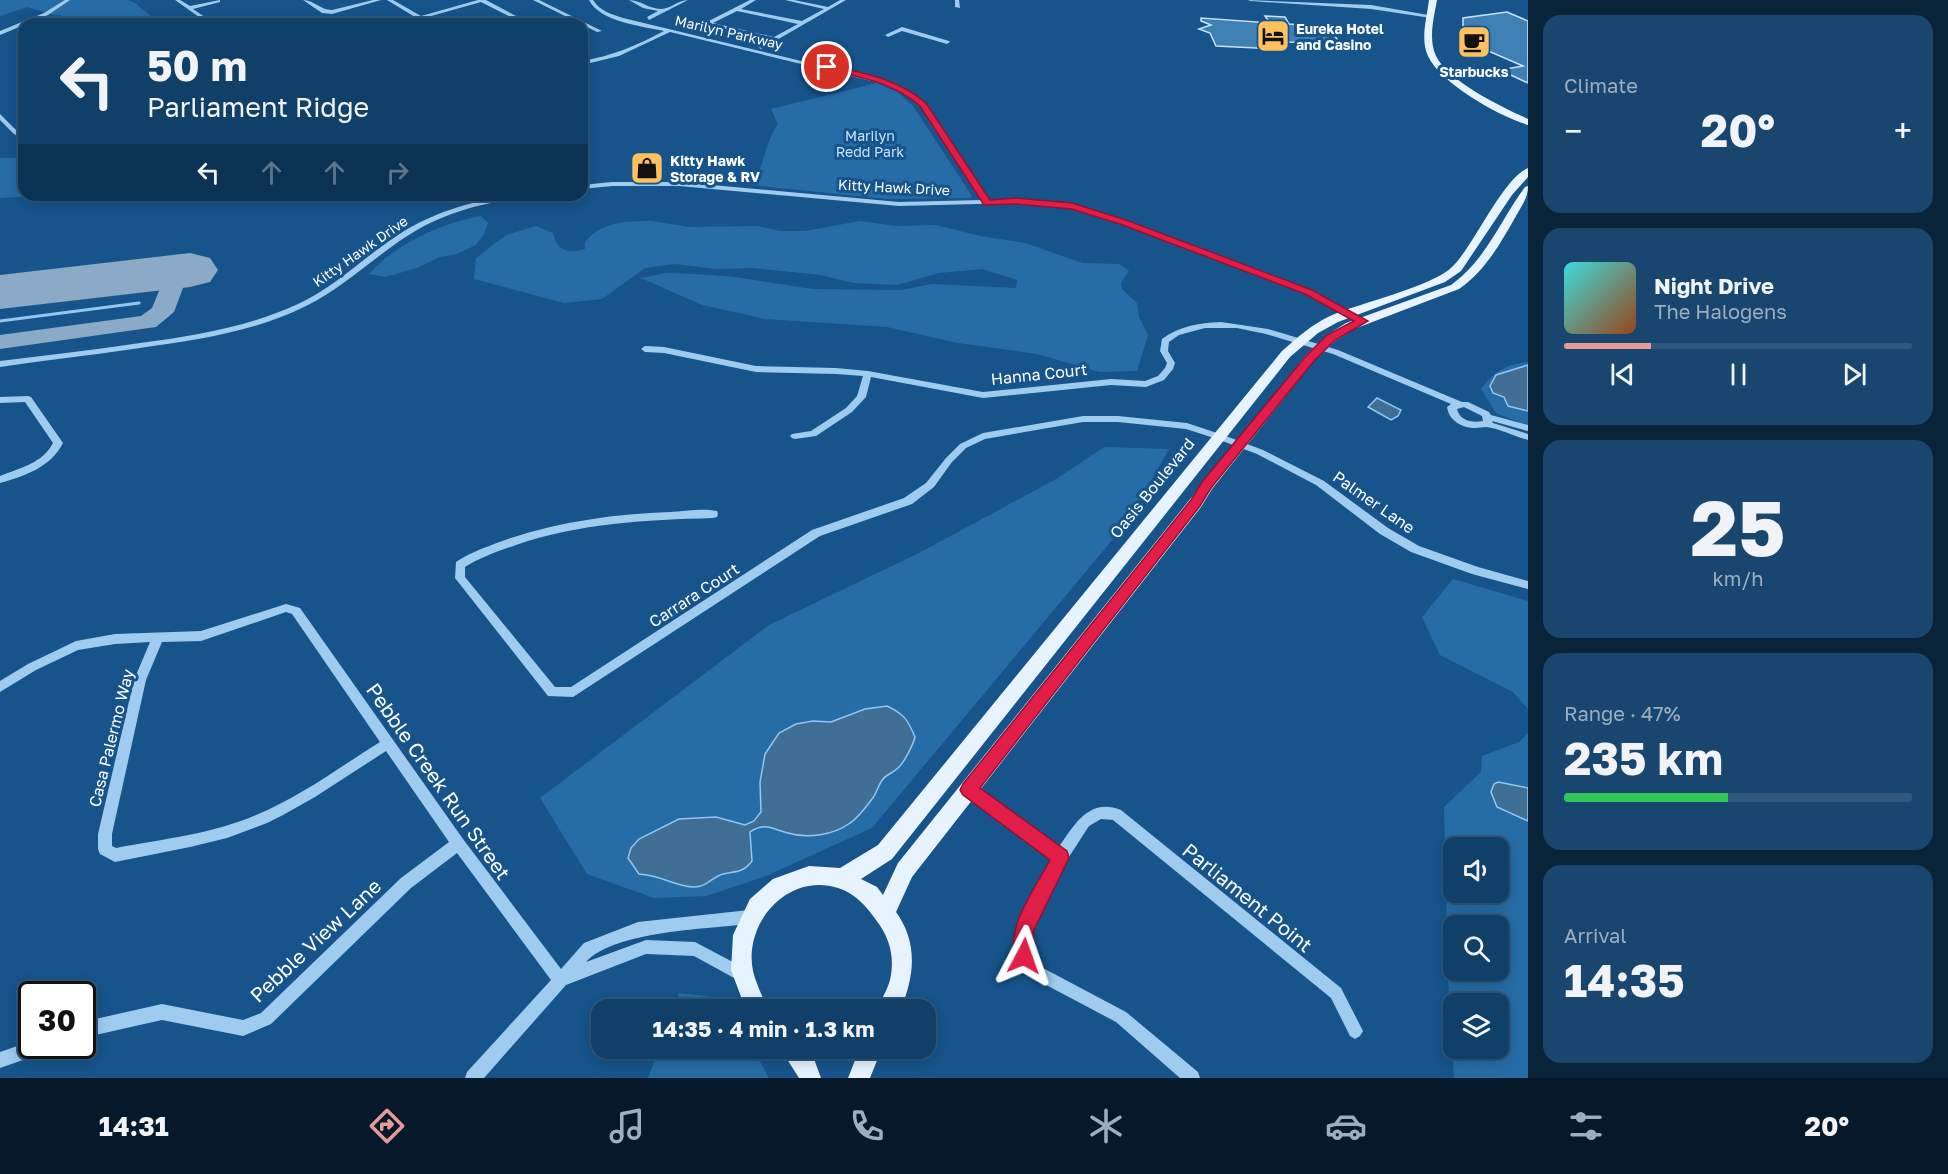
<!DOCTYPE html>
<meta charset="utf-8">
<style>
:root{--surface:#103f68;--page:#19466e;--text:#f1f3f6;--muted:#9cafc0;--line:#30587c;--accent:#e69b98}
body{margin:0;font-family:"Golos Text",sans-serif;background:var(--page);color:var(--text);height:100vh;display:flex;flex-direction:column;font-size:22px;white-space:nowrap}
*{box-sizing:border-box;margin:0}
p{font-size:20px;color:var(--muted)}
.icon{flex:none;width:33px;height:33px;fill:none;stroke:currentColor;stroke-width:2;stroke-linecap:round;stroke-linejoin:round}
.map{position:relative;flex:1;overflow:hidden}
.side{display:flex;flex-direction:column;gap:15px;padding:15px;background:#092339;width:420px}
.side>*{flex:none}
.top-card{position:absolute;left:18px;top:18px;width:570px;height:183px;border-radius:18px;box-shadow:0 3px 15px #0003,0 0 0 2px var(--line);background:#103f68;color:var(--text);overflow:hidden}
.tools{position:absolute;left:1443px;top:837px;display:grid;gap:12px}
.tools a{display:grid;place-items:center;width:66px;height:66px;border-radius:12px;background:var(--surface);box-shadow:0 3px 15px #0003,0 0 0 2px var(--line);font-size:30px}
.speed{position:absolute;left:18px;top:981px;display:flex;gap:12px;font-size:30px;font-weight:700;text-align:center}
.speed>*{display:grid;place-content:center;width:78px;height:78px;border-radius:50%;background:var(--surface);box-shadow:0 3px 15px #0003,0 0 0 2px var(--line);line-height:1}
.speed .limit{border:3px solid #111;border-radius:9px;background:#fff;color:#111}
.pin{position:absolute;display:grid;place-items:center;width:51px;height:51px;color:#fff;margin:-26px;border:3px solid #fff;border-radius:50%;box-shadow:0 2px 6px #0007}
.me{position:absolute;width:66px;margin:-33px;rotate:4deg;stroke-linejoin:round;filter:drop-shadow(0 0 4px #0008)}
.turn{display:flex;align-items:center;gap:21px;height:126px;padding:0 30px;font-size:27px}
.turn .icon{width:78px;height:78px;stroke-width:2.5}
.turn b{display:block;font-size:42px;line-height:51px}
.lanes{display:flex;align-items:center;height:57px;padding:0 30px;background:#0003;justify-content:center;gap:30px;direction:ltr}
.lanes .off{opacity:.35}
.big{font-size:45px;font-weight:700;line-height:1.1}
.side .tile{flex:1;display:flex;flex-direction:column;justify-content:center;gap:9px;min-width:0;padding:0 21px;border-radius:18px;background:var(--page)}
.side .dial{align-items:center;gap:0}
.dial b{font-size:78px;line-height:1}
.song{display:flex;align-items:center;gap:18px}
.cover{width:72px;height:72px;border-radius:9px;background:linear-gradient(135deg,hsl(180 70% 55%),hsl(20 70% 35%))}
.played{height:6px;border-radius:3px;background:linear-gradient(90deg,var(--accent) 25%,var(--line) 25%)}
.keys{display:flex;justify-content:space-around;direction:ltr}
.heat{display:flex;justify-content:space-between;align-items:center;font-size:33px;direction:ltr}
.charge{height:9px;border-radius:4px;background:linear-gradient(90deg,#34c759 47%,var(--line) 0)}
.trip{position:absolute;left:591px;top:999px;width:345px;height:60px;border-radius:18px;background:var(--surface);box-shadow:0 3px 15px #0003,0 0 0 2px var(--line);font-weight:700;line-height:60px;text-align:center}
.tab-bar{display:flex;height:96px;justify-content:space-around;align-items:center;background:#06192a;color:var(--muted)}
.tab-bar .icon{width:42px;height:42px}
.tab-bar .selected{color:var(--accent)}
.tab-bar b{font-size:27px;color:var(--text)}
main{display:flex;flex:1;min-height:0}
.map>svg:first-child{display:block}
</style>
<main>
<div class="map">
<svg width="1528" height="1078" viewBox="0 0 1528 1078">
<rect width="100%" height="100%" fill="#16548b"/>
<g fill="#266da8" fill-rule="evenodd">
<path d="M0,0H127L134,2L160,24H116L111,19L54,15L27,7L0,16Z"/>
<path d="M877,83L899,93L913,106L972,196L970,198L887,199L741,184L746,175L758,173C766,156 767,139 778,124L771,109Z"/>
<path d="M0,158H24V195H49L0,198Z"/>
<path d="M481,216L488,223L484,234L476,245L457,254L440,257L417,268L385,277L369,274C394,245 443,222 481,216Z"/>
<path d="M652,221L689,227L757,226L780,231H805L860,221L896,226L935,225L981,236L1025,243L1083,263L1119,264L1129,271L1121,283L1122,289L1137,303L1139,317L1148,335L1137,371L1100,372L1037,354L958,343L887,327L765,319L702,305L641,278L666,273L696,274L735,277L812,289L901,290L932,284L1016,288L1017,280L983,269L939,273L897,285L854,283L821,275L753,268L716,269L675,264L645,268L602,299L564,303L474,279L476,258L506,235L536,226L553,233C556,251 570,254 585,249V242C602,221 627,221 652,221Z"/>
<path d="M1528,362V426L1496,413L1481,389C1495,371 1504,365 1528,362Z"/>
<path d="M1104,447L1169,449L1128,521L872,828L766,876L706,896L654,898L587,874L540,798L769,625L921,552L1056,479Z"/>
<path d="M1453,579L1528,601V709L1513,692L1440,655L1422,617Z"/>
<path d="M1528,733V1078H1454L1448,978L1444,807L1481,772L1482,756L1519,742ZM1454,848H1498V892H1454ZM1454,926H1498V970H1454ZM1454,1004H1498V1048H1454Z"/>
<path d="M679,993L723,998L730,1009H673Z"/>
<path d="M659,1049H753L769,1078H648Z"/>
</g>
<g fill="#406e95" stroke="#92c7f2" stroke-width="1.5">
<path d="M1528,365V411L1508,406L1504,397L1493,393L1490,386L1496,375Z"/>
<path d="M1377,398L1401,410L1398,416L1391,420L1368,407Z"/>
<path d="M887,706C904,714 908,720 915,737C913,745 904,763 898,768C893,773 887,774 883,779C878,785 877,793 872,799C866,807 858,818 850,823C834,835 807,839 788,833C772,829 765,822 750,832L752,861C743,873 736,871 723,874C712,877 707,887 694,887C676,887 661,875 639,874L628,858L631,848L639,839L679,819L716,817L745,825L754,821L761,812L760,782L765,754L779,733L796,724L813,721L831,722L865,709Z"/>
<path d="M1498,782L1528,788V821L1497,807L1491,792L1494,784Z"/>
</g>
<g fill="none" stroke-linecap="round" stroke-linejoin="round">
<path stroke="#92c7f2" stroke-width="3" d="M0,321L139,303"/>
<path fill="#8aaac5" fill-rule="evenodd" d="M159,267L180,270L186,280L174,312L156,327L0,349V335L141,316L152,308L163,281L151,279L148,274L151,269Z"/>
<path fill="#8aaac5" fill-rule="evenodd" d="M190,253L210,258L218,270L210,282L190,287L0,309V275Z"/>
</g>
<g fill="#3e7fb4" stroke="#c6e3fb" stroke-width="1.5">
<path d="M1507,12L1528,21V83L1500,70L1523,66L1463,40V18Z"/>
<path d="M1265,16L1285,17L1289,24L1329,27L1341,45L1272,41L1277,49L1216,46L1210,33L1199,29L1211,25L1201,21V18L1270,23Z"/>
</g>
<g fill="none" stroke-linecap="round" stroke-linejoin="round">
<g fill="#9fcbef" fill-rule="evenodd">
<path d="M65,0H70L48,15L0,35V31L44,13Z"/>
<path d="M175,0H180L190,6L220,0V2L193,9L215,24H209Z"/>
<path d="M303,0C314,0 320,10 332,10L373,0H381L332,14L322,13Z"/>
<path d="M387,0H393L421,16L478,0H486L531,24H524L481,2L424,18L435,24H428L419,19L401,24H392L415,17Z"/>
<path d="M533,0H539L602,31L597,32Z"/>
<path d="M589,0H593C600,11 611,14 623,18L896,84L913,93L925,104L989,200L1016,199L1072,204L1126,220L1312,290L1367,321L1366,323H1360L1306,294L1120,224L1071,208L1016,203L899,206L679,186H612L582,189V185L612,182H679L899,202L982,200L921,106L909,95L892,86L670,32L619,56L582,65V61C612,56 638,45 664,31C642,26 600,22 589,0Z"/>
<path d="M629,0C640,0 649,9 661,9C671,9 678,0 688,0L649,20L647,17L658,11L643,8Z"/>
<path d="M750,0H756L741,9L802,21L824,9L785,0H794L828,7L840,0H846L761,49L758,47L759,46L770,40L709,25L694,32L689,31ZM737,11L798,24L774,37L713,23Z"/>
<path d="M955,0H959L960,8L955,7Z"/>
<path d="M1248,0L1371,5L1434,16L1431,18L1371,9L1250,1Z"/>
<path d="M243,17L245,20L231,24H222Z"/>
<path d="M902,27L949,41L950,42L947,44L902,31L888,37L885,35Z"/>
<path d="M0,114L18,132L24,135V139L14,134L0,120Z"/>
<path d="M509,195H525C516,200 501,200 491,203C470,207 449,214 430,223C385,245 351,284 306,306C254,332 196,340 140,348C93,355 47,360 0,367V361C47,355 93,350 140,343C194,336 248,327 298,304C335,287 364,257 398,235C431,213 470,202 509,195Z"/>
<path d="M1221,322L1268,329L1338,350L1462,402H1468L1489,412L1491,415L1528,425V431L1492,421L1493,423L1528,434V440C1516,437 1498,428 1486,427C1482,427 1479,428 1476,428C1462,428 1449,421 1447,407L1451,404L1333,354L1266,334L1237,328H1205L1179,335L1169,342L1168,351L1175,363L1173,369L1164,380L1146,387L1111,385L983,398L871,377L866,397L852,412L816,436L795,439L792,438L790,436L792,434L811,431L846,408L857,396L863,376L836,374L756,372L664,353L645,352L641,349L645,346L664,347L756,366L836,368L868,371L983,392L1111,379L1145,381L1158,376L1165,368L1167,363L1160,351L1162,339C1180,326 1198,323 1221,322ZM1464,407L1482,416L1483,421C1472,423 1460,421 1457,409Z"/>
<path d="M28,396L31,397L63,443C51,467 25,476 0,483V476C20,468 43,463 53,443L25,402L0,403V397Z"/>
<path d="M1083,416H1118L1187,423L1223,435L1263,450L1324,481L1388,528L1419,546L1478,567L1528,581V589L1472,574L1411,552L1380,534L1316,485L1257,454L1217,439L1186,429L1118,422H1083L985,439L966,448L952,462L934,487L912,504L820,536L573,697L548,696L455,578L456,562C473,551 492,545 511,538C563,521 616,514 670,512C685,511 702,508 717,511L718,514L717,517L713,518C646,520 580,523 516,545C499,551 481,557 465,567V577L555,687H571L812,530L904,498L926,483L946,458L960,444L983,433Z"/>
<path d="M286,604L300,608L463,839L561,969L584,943L638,922L749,910L754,912L756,917L754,922L749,924C707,929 614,931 586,962L646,940L695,942L746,969L748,974L746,979L741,981L736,979L694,956L646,954L566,985L484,1078H465L467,1072L551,980L457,853L411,888L271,1024L243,1036L162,1020L82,1038V1022L162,1004L243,1020L261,1013L401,878L449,842L386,751L315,797L283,815L267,823L227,838L190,847L115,862L100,854L98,849V834L134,680L150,642L115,644L78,650L36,670L0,692V681L28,664L76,641L115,634L201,631ZM286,612L292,614L380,742C340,767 300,797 256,815C212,834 163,839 116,848L112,846V834L146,680L162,642L201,641Z"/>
<path d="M969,784L1058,848C1074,826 1088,797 1121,810L1341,988L1363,1031L1360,1036L1355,1039L1350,1036L1331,998L1113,820L1101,819L1089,826L1065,863L1031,932V953L1043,968L1126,1012L1198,1072L1200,1078H1180L1116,1022L1033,978L1019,960L1017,955V931L1052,860L964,794L962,790L964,786Z"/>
<path d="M32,1041V1046H48L46,1052L0,1068V1052Z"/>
</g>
<g fill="#e7f3ff" fill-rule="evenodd">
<path d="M1429,0H1437C1434,17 1428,39 1436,56C1449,82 1502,107 1528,119V125C1499,116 1441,84 1428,56C1420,40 1427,17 1429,0Z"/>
<path d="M1528,168V177L1512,195L1461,271L1445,282L1338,322L1318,333L1290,357L892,859L861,879L877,887L883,895L898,863L1305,356L1327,335L1346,323L1451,285C1486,260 1500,221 1525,187L1528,186C1528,198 1522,205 1516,216C1500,244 1486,270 1459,289L1354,329L1335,341L1313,362L1212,489L1201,507L912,877L896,912C918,942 915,977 900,1010H877C881,999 887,991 890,980C895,957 890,938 876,920C866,906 855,893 838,888C788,872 743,923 753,971C756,984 763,997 768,1010H746L731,970L733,935L750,899L773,879L809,866L840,868L878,845L1282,351C1297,338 1311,325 1330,316C1359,303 1433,287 1453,266C1474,245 1503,178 1528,168Z"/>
<path d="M780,1048H806L814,1059L821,1078H799Z"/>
<path d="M860,1048H882L870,1078H848Z"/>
</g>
</g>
<path fill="#e11d48" stroke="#92132f" stroke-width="1.5" d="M827,65C863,73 897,78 926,103L990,200L1016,198L1072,203L1126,220L1312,290L1368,321L1335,340L1313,362L1211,488L1200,506L980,788L1067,851L1069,858L1033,932L1034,956L1031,962L1024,965L1017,962C1003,929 1035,889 1050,860L963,795L960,790L963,784L1191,500L1202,482L1305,357L1327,335L1354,321L1305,294L1120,224L1071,209L1016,204L984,205L920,106C893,82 859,77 825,69Z"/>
<defs>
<symbol id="hotel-square" viewBox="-11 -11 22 22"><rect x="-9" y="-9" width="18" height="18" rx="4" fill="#ffc15d" stroke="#16548b"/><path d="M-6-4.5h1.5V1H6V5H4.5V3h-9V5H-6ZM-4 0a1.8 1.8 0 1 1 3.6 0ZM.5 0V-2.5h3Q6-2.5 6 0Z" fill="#111"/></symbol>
<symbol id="cafe-square" viewBox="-11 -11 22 22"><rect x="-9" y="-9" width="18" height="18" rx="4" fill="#ffc15d" stroke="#16548b"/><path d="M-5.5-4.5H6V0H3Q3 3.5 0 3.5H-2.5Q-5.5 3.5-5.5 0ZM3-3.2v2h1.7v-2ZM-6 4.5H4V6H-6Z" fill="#111"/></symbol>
<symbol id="shop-square" viewBox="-11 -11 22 22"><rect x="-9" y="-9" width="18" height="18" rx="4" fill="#ffc15d" stroke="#16548b"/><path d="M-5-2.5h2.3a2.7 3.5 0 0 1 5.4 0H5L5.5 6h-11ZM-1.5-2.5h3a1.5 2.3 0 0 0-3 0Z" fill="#111"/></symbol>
</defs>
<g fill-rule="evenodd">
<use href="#hotel-square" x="1254" y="17" width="38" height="38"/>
<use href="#cafe-square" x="1455" y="23" width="38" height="38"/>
<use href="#shop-square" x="628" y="149" width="38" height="38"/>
</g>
<g text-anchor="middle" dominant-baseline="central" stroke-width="6" stroke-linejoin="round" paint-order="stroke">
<g font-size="14" font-weight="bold" fill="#fff" stroke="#16548b" text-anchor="start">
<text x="1296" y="28">Eureka Hotel<tspan x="1296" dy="16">and Casino</tspan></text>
<text x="1474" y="71" text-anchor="middle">Starbucks</text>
<text x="670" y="160">Kitty Hawk<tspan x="670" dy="16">Storage &amp; RV</tspan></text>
</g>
<g font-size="14" fill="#fff" stroke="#16548b">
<text transform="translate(729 32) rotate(13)">Marilyn Parkway</text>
<text transform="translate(894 187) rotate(3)">Kitty Hawk Drive</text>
<text transform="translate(360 251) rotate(-35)">Kitty Hawk Drive</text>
</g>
<g font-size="14" fill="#c6e3fb" stroke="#16548b">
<text x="870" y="135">Marilyn<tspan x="870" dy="16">Redd Park</tspan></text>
</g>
<g font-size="16" fill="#fff" stroke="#16548b">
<text transform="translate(1039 374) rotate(-6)">Hanna Court</text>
<text transform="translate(1152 488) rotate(-51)">Oasis Boulevard</text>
<text transform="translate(1374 502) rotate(35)">Palmer Lane</text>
<text transform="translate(694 595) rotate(-33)">Carrara Court</text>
<text transform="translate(111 738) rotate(-76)">Casa Palermo Way</text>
</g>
<g font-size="20" fill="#fff" stroke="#16548b">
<text transform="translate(439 781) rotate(55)">Pebble Creek Run Street</text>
<text transform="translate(1248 897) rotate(39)">Parliament Point</text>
<text transform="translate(315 940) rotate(-43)">Pebble View Lane</text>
</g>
</g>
</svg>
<div class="tools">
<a><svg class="icon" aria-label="sound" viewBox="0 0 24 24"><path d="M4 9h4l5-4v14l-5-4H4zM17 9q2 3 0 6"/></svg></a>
<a><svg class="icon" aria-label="search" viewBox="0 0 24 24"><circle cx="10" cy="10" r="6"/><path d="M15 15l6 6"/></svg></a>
<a><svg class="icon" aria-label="layers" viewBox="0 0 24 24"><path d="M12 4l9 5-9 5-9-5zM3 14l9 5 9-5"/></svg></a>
</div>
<div class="speed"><div class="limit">30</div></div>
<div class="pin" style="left:827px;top:67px;background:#d93025"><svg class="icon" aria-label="arrive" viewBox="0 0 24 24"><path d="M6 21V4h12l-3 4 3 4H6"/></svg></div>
<svg class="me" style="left:1024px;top:956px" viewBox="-20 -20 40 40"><path d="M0-17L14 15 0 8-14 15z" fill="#e11d48" stroke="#fff" stroke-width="4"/></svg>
<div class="trip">14:35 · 4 min · 1.3 km</div>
<div class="top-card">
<div class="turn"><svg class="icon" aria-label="left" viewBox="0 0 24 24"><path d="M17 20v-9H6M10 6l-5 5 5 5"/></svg><div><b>50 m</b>Parliament Ridge</div></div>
<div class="lanes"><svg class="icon" aria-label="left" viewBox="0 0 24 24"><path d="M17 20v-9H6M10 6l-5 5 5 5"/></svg><svg class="icon off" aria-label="ahead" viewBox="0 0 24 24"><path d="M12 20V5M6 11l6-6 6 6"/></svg><svg class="icon off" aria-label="ahead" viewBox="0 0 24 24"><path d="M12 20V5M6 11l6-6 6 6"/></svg><svg class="icon off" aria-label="right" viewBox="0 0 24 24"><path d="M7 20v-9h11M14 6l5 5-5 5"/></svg></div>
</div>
</div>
<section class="side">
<div class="tile"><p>Climate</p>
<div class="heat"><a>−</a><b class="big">20°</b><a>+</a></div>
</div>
<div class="tile">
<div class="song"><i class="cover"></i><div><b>Night Drive</b><p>The Halogens</p></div></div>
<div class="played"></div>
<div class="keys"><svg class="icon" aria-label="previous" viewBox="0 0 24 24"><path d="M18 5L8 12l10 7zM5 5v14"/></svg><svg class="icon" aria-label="pause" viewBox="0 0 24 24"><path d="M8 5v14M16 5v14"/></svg><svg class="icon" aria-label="next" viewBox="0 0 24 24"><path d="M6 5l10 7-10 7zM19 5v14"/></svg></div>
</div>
<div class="tile dial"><b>25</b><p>km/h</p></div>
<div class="tile"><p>Range · 47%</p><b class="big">235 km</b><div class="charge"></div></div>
<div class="tile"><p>Arrival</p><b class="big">14:35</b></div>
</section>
</main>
<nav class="tab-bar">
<b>14:31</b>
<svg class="icon selected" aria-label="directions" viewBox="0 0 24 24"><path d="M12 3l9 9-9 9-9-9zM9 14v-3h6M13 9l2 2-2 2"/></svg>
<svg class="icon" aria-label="music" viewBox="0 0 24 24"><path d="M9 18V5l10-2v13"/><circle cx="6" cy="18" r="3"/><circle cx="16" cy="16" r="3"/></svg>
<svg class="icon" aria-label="phone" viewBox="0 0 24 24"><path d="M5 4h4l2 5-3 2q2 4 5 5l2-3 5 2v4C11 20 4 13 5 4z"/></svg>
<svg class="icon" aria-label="climate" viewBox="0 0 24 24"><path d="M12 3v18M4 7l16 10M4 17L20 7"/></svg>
<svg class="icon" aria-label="car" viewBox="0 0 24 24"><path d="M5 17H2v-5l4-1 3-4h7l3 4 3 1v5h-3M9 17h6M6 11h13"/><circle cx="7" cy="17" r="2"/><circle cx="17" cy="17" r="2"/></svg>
<svg class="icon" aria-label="filters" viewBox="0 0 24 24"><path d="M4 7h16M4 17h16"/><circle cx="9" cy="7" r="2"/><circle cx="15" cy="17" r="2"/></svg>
<b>20°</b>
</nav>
